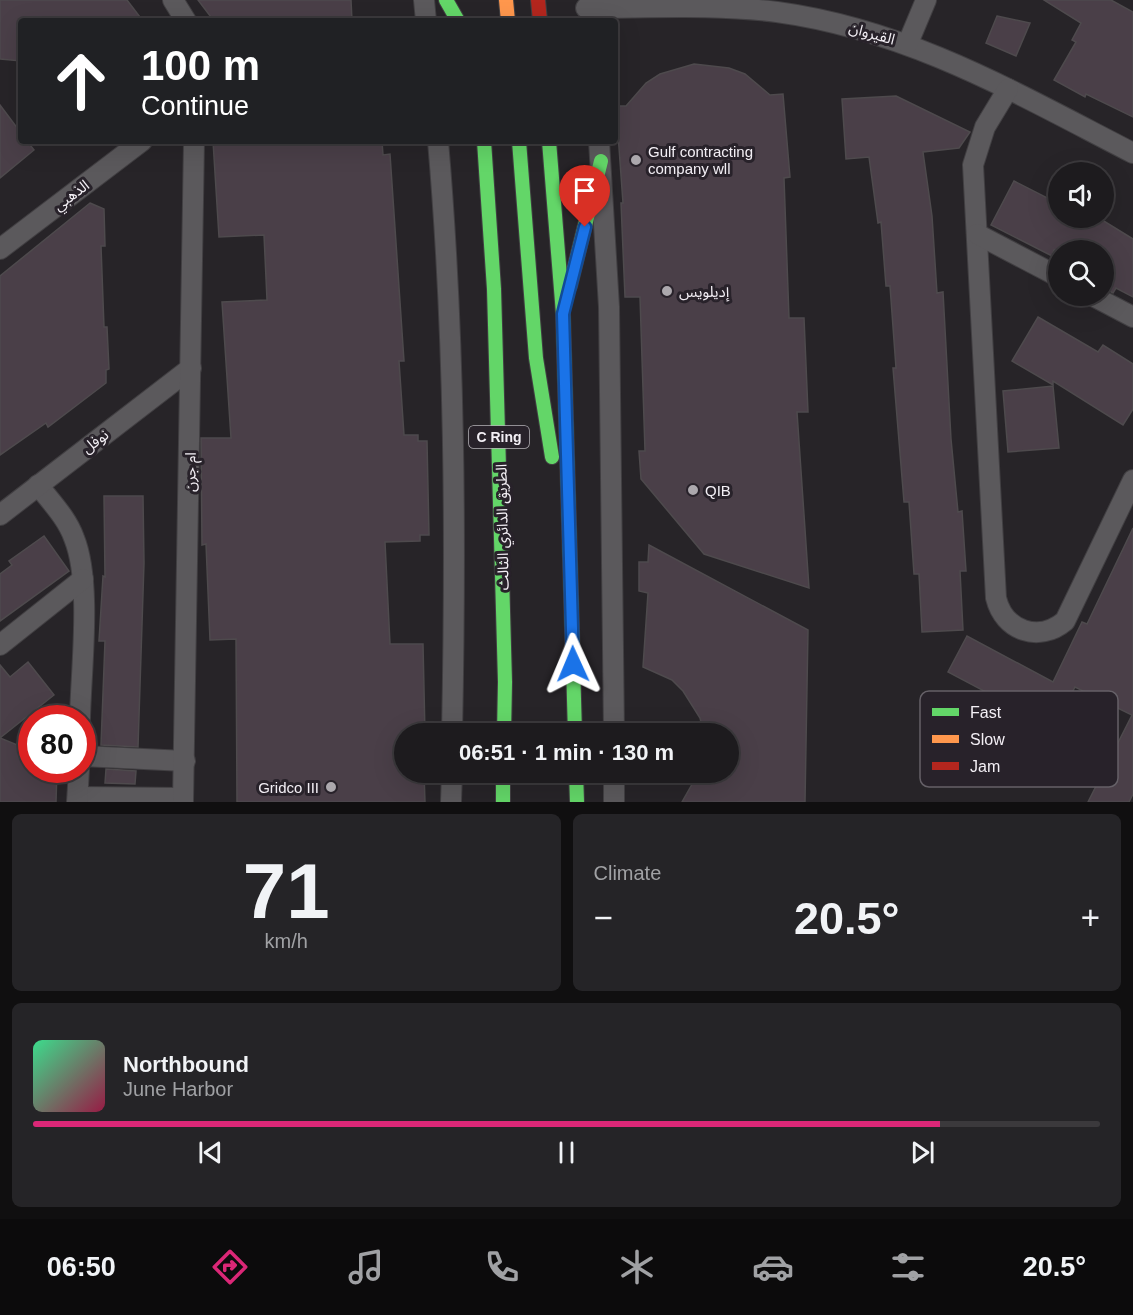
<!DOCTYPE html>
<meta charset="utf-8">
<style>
:root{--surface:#1d1b1e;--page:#252427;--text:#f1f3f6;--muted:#a0a1a4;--line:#3b393c;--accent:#db2777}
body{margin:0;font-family:Arial,"Noto Sans Arabic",sans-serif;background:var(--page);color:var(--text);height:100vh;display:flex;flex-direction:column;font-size:22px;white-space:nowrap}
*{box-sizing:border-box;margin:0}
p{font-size:20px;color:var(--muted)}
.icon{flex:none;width:33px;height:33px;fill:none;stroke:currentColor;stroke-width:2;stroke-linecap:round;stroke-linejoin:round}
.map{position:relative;height:802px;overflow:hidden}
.sheet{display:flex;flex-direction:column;gap:12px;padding:12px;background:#100f10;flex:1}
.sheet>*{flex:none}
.top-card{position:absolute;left:18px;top:18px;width:600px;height:126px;border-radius:6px;box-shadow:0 6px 24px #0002,0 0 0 2px var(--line);background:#202124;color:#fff;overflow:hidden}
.buttons{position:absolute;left:1048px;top:162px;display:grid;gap:12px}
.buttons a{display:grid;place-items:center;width:66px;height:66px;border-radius:50%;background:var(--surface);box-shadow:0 6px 24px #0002,0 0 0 2px var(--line);font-size:30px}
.speed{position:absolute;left:18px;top:705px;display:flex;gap:12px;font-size:30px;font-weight:700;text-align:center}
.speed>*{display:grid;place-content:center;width:78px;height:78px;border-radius:50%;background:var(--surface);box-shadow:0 6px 24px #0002,0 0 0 2px var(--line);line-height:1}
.speed .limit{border:9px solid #d22;background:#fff;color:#111}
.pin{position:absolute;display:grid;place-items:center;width:51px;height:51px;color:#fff;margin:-62px -26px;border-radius:50% 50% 50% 0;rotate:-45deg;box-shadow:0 0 6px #0007}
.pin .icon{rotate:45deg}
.me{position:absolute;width:66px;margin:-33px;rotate:359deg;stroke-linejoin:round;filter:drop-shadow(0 0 4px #0008)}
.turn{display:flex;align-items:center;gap:21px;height:126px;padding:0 24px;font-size:27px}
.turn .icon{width:78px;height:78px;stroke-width:2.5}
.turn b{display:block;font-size:42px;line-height:51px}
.big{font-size:45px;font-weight:600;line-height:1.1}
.sheet .tile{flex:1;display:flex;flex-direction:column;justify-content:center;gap:9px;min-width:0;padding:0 21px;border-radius:9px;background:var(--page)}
.sheet .dial{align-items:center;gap:0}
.dial b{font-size:78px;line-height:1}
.song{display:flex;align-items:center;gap:18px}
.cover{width:72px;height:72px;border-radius:9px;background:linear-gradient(135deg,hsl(150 70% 55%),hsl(340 70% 35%))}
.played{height:6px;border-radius:3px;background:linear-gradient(90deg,var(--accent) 85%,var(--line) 85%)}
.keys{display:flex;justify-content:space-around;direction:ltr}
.heat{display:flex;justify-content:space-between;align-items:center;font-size:33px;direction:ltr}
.sheet .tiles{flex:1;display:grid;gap:12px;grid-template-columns:1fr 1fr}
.tile:last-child{grid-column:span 2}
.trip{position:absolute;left:394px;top:723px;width:345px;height:60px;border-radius:30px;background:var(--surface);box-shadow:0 6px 24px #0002,0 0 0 2px var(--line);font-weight:600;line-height:60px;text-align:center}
.dock{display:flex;height:96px;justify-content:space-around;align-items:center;background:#0c0b0c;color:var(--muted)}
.dock .icon{width:42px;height:42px}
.dock .selected{color:var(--accent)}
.dock b{font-size:27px;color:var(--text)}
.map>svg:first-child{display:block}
</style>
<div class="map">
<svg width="1133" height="802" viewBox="0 0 1133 802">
<rect width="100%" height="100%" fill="#272428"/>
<g fill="#4a3f48" stroke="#4e4a4d" stroke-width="1.5">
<path d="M0,0H127L143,21H21V61L0,59Z"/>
<path d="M198,0H351L352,21H214Z"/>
<path d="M1044,0H1111L1133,12V117L1086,94L1085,97L1054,80L1076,42L1072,40L1081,23Z"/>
<path d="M997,16L1030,23L1016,56L986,43Z"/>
<path d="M694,64L729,68L745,74L770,95L783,94L790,177L784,178L789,318H804L808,412H797L809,588L704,554L641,479L639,451H645L640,297H625L621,203H623L616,106H626L646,83L660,74Z"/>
<path d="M896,96L970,132L959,148L923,152L932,216L937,293L943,292L951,439L958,512L962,511L966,571H960L963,630L922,632L919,574H914L909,502H904L893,368H896L890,286H886L881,222L878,223L869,157L846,159L842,99Z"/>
<path d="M0,105L21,133V141H27L34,150L0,178Z"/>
<path d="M213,141H382L383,155L390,154L404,361H399L404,435H418V441H427L429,535H420V541L385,542L390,644H423L425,734H405V772H424L425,802H237L236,639L210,640L206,544L202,545L201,438H231L222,302L267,300L264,235L219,237Z"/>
<path d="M1014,181L1059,204V218H1099L1133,239V297L1116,288L1113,293L1104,288V250H1054L1052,256L991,225Z"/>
<path d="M90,203L104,209L105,246H101L104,327H107L109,369L106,370V383L48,427L46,423L0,455V276Z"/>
<path d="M1038,317L1098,352L1103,345L1133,364V409L1123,425L1053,381V385L1012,361Z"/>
<path d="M1053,386L1059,448L1008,452L1003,391Z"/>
<path d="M104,496H143L144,563L138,747L101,745L105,641H99L103,576L105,577Z"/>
<path d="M1133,528V794L1129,802H1088L1132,715L1075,687L1054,728L948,672L967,636L1053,682L1082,622L1087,624Z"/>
<path d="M44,536L69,571L0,621V574L12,565L9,561Z"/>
<path d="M649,545L808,630L805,802H682L699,772H729V734H704L700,718L683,691L672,680L643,667L648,593L639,591V562H648Z"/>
<path d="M28,662L54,695L0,738L32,751V770H57L56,802H0V665L10,677Z"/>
<path d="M106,769L136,771L135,784L105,783Z"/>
</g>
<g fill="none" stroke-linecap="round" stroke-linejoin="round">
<defs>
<g id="street">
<path d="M173,0L186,21"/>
<path d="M424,0L426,21"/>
<path d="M586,8C649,8 714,4 777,12C909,30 1016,93 1133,153"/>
<path d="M908,43L926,0"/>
<path d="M1008,89L985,127L973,165L996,598C1004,631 1039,643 1065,621L1133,480"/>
<path d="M438,141C455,338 456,536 452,734"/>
<path d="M599,141L609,307L614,734"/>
<path d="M977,234L1059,277"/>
<path d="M0,249L142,141"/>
<path d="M1093,296L1133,317"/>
<path d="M38,485C51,502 67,518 74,538C92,582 81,669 80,718"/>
<path d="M0,515L191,368"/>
<path d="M0,645L83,579"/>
<path d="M82,756L185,761"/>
<path d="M614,772V802"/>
<path d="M78,797L183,798"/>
<path d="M77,802L79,770"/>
<path d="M183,802L194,141"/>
<path d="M451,802L452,772"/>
</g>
<g id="fast">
<path d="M446,0L458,21"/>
<path d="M484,141L494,289L505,682L504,734"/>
<path d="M519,141L536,358L552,457"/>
<path d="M549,141L563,314L575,734"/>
<path d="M570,286L601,161"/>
<path d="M503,772V802"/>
<path d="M576,772L577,802"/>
</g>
<path id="slow" d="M506,0L508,21"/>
<path id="jam" d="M538,0L540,21"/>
</defs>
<use href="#street" stroke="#413f42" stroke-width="22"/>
<use href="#fast" stroke="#413f42" stroke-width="16"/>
<use href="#slow" stroke="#413f42" stroke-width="16"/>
<use href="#jam" stroke="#413f42" stroke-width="16"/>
<use href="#street" stroke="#5b595c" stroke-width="20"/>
<use href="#fast" stroke="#63d668" stroke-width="14"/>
<use href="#slow" stroke="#ff974d" stroke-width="14"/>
<use href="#jam" stroke="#b3261e" stroke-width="14"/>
</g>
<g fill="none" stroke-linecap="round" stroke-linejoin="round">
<defs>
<path id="route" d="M573,664L563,314L585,227"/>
</defs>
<use href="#route" stroke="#114b97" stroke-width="15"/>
<use href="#route" stroke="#1a73e8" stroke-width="10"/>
</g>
<g fill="#aca8ad" stroke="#28222a" stroke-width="2">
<circle cx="636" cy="160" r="6"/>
<circle cx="667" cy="291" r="6"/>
<circle cx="693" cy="490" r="6"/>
<circle cx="331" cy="787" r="6"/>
</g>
<g text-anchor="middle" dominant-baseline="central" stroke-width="6" stroke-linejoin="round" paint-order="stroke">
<rect fill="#28222a" stroke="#b6b2b8" stroke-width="1.5" x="469" y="426" width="60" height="22" rx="4.5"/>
<g font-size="14" font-weight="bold" fill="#f3eff5">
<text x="499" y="437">C Ring</text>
</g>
<g font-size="15" fill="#f3eff5" stroke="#28222a">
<text transform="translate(872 33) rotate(16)">القيروان</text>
<text transform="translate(71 195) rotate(-37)">الذهبي</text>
<text transform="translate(95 441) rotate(-37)">نوفل</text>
<text transform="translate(190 472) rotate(-89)">ام جرن</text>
<text transform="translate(502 527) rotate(-91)">الطريق الدائري الثالث</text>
</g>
<g font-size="15" fill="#f3eff5" stroke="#28222a" text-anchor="start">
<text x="648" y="151">Gulf contracting<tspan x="648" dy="17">company wll</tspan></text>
<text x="679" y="291">إديلويس</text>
<text x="705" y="490">QIB</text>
<text x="319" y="787" text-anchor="end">Gridco III</text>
</g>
</g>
<rect x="920" y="691" width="198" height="96" rx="9" fill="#28222a" stroke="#656067" stroke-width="1.5"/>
<rect x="932" y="708" width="27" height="8" fill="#63d668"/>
<rect x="932" y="735" width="27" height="8" fill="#ff974d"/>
<rect x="932" y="762" width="27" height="8" fill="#b3261e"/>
<g font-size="16" fill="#f3eff5">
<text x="970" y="718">Fast</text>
<text x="970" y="745">Slow</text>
<text x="970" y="772">Jam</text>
</g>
</svg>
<div class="buttons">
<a><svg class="icon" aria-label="sound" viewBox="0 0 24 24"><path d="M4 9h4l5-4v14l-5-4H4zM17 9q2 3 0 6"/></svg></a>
<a><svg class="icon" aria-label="search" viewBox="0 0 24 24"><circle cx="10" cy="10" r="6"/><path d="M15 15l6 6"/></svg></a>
</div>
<div class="speed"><div class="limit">80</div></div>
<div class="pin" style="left:585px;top:227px;background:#d93025"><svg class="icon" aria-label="arrive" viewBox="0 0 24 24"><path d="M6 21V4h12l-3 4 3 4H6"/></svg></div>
<svg class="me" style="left:573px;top:664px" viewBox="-20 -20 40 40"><path d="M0-17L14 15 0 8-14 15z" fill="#1a73e8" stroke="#fff" stroke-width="4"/></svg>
<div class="trip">06:51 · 1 min · 130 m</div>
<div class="top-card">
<div class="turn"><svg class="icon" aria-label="ahead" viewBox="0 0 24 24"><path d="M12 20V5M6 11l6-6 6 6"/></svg><div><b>100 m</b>Continue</div></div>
</div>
</div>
<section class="sheet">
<div class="tiles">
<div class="tile dial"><b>71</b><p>km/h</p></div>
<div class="tile"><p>Climate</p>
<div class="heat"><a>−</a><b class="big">20.5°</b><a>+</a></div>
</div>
<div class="tile">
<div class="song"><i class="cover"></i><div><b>Northbound</b><p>June Harbor</p></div></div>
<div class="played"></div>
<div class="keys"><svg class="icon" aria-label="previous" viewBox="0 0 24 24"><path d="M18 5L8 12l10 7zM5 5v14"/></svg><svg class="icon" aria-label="pause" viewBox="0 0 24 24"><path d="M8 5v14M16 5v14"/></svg><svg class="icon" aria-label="next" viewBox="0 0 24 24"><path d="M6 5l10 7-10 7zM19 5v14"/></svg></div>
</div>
</div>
</section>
<nav class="dock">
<b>06:50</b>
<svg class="icon selected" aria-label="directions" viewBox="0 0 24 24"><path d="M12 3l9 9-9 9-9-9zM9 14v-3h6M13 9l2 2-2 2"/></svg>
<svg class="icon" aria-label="music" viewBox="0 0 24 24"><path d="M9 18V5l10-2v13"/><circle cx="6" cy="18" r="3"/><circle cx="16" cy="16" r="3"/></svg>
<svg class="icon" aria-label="phone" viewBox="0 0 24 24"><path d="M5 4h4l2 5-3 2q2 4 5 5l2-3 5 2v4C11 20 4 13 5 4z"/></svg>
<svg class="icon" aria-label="climate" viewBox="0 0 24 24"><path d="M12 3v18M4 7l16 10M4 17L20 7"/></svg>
<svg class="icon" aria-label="car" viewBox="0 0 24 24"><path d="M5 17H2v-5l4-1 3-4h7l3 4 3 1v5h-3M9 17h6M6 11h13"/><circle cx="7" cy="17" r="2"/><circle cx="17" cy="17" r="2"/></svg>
<svg class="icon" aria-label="filters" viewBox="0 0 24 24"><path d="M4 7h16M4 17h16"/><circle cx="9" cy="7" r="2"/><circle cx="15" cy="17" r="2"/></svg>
<b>20.5°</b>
</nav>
